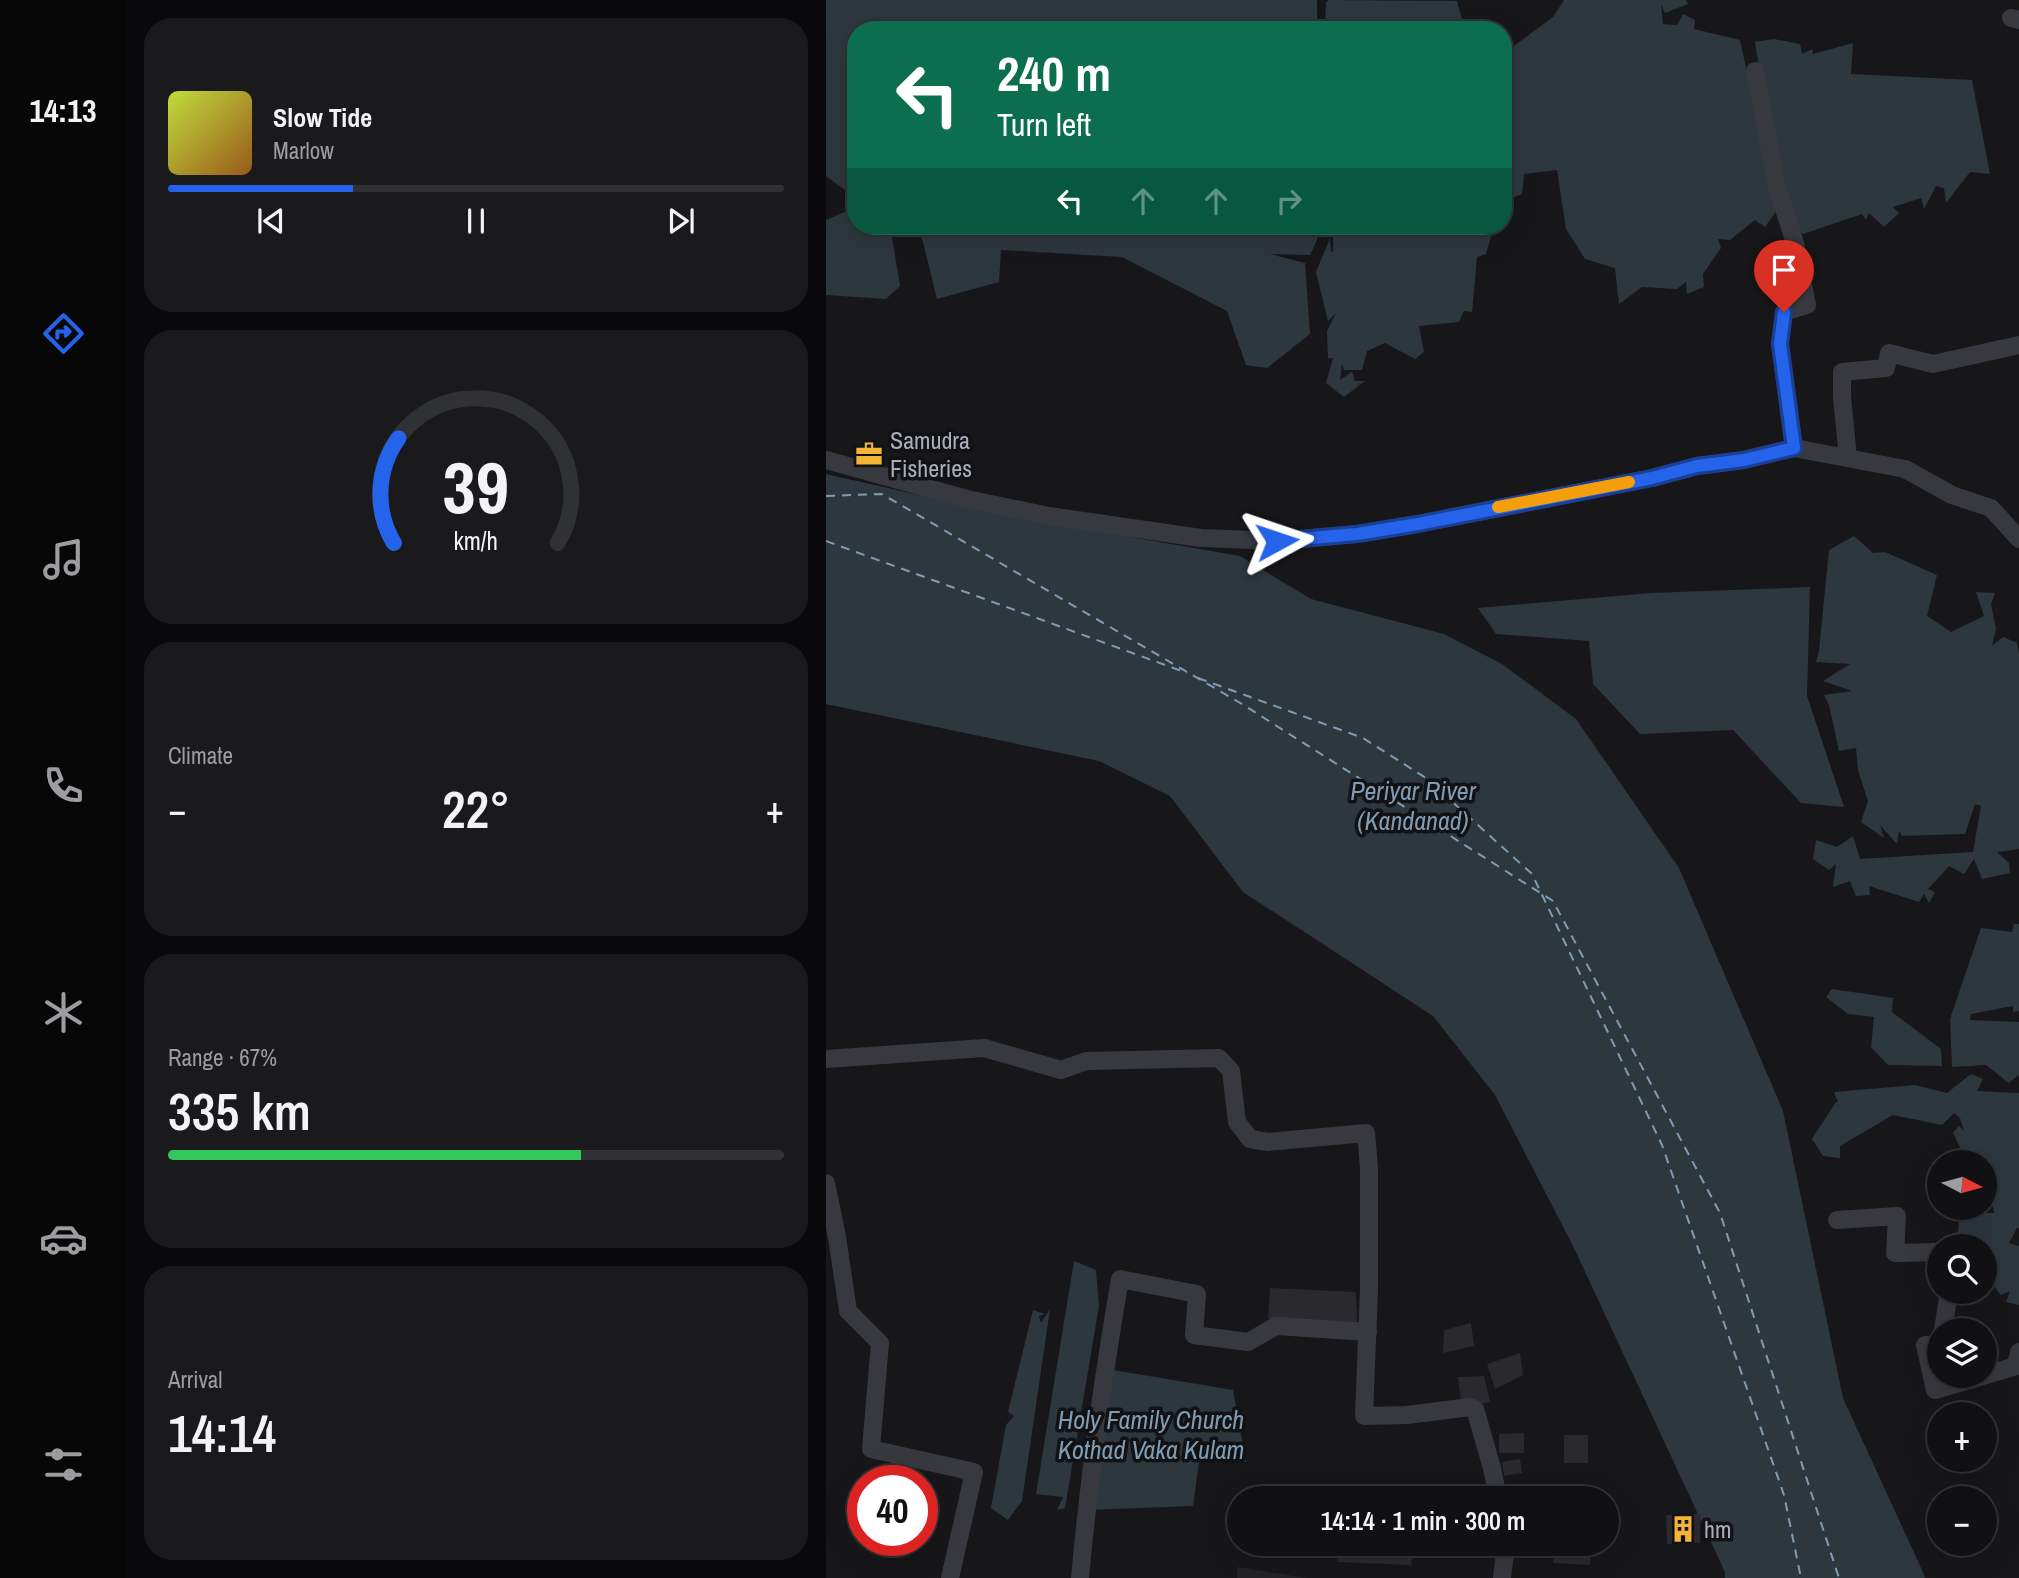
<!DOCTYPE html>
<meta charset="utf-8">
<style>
:root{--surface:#111114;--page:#1a1a1d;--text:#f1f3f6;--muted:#9c9da0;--line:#303134;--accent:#2563eb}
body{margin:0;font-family:"Archivo Narrow",sans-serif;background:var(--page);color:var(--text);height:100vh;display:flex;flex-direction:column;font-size:26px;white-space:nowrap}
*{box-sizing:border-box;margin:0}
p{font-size:23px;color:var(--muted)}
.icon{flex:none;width:38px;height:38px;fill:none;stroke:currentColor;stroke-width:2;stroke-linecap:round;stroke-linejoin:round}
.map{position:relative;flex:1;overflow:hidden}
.drawer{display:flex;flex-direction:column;gap:18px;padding:18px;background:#09090b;width:700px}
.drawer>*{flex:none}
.banner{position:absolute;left:21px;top:21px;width:665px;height:214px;border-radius:28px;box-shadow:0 7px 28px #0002,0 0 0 2px var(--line);background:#0b6e4f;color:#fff;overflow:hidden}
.needle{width:46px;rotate:96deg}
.fabs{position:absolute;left:1101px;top:1150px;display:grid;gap:14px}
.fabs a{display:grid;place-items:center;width:70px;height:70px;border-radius:50%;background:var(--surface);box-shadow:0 7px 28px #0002,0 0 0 2px var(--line);font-size:35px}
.speed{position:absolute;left:21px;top:1465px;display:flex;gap:14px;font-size:35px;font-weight:700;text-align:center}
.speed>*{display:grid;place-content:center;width:91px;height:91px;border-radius:50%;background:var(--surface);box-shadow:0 7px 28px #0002,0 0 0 2px var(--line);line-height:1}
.speed .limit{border:10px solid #d22;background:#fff;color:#111}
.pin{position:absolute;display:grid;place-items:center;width:60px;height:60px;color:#fff;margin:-72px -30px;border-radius:50% 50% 50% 0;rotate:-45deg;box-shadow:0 0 7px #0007}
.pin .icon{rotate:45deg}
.me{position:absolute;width:77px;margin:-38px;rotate:85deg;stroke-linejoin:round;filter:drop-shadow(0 0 5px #0008)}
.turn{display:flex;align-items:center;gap:24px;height:147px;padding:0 35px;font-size:32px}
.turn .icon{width:91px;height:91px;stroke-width:2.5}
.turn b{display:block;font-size:49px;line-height:60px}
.lanes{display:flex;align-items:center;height:66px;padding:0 35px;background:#0003;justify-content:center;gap:35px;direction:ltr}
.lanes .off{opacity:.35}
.big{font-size:52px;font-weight:600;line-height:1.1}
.drawer .card{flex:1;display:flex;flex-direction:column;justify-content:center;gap:10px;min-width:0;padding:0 24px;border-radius:28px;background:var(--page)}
.drawer .dial{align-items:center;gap:0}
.dial svg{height:182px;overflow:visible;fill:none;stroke:var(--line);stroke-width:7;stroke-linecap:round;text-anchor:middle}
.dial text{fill:var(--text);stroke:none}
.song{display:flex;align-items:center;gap:21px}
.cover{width:84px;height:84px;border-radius:10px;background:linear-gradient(135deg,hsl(70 70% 55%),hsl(30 70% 35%))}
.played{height:7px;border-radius:4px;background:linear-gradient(90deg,var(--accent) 30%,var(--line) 30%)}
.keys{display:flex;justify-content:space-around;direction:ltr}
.heat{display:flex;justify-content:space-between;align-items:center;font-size:38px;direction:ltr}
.charge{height:10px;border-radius:5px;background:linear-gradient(90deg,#34c759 67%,var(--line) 0)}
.trip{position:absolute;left:401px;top:1486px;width:392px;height:70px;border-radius:35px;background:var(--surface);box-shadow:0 7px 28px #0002,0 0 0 2px var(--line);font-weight:600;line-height:70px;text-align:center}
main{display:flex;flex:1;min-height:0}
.tab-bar{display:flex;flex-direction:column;width:126px;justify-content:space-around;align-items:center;background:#070708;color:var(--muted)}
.tab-bar .icon{width:49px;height:49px}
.tab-bar .active{color:var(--accent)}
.tab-bar b{font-size:32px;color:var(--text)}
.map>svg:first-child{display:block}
</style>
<main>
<nav class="tab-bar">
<b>14:13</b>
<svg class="icon active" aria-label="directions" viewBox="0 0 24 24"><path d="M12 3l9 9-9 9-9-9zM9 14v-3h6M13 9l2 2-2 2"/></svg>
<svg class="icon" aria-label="music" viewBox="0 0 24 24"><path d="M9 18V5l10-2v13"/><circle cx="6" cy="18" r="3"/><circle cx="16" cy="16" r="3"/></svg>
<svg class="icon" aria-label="phone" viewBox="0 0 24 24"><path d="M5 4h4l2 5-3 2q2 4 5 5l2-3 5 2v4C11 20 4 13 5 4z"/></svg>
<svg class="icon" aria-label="climate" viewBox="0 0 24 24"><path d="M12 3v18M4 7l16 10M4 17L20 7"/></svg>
<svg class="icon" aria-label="car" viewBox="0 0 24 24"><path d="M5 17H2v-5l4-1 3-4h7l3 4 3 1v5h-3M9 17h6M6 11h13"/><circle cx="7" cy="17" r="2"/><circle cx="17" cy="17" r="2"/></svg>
<svg class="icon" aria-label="filters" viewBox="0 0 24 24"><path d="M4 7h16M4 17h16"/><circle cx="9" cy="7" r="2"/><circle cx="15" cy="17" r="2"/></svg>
</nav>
<section class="drawer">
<div class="card">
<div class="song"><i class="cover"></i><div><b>Slow Tide</b><p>Marlow</p></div></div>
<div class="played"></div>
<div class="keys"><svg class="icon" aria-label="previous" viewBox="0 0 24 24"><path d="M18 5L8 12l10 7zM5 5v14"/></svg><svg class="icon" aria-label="pause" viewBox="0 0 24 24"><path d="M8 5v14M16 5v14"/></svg><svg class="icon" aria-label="next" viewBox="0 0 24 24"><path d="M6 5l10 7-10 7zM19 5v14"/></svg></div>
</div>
<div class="card dial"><svg viewBox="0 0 100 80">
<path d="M14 69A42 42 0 1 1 86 69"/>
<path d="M14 69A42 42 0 0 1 16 23" stroke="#2563eb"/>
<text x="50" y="56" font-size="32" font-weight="700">39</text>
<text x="50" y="72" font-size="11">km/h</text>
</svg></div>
<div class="card"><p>Climate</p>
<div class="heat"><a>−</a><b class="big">22°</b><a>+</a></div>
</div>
<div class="card"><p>Range · 67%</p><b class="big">335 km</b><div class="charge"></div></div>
<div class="card"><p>Arrival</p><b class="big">14:14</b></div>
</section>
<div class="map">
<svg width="1193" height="1578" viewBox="0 0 1193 1578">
<rect width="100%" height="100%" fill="#17171a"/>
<path fill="#232327" d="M411,1567L481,1578H411Z"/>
<g fill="#2d373e">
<path d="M0,0H491V30H30V198L0,176Z"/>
<path d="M503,0L631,1L639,30H499L500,2Z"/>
<path d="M738,0H860L862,4L839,13L835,4L837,24L851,25L857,14L869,20L868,29L914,40L951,210L939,227L929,220L904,240L892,239L895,248L877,274L878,287L861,294L860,282L851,289L816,287L793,304L789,268L759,259L740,229L731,170L698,174L696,194L677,202V54L727,17Z"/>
<path d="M948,39L974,44L976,54L986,49L987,54L1027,43L1025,74L1146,80L1164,174L1144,172L1120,203L1118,188L1110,186L1098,209L1095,198L1067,207L1073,213L1058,227L1043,213L1040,220L1036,214L977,234L968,227L941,118L929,42Z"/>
<path d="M30,207V226H491V240L484,255L444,254L479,263L484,334L441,368L420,365L401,311L296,257L175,250L173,282L111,299L94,230L66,237L74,286L60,299L0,295V220Z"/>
<path d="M507,226H668L660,254L651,257L646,312L638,311L633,322L593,326L598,352L589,359L559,343L541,351L536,370H518L516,364L514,380L526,372L529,381H539L518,397L500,383L507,358H502L501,331L510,313L502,321L490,272L504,238L505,252L507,251Z"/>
<path d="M0,474L195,518L414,556L485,599L618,634L676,664L750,719L853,868L957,1111L1017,1398L1096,1570L1099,1578H899V1572L748,1248L669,1095L607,1016L417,892L344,796L273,761L0,704Z"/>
<path d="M1028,536L1047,553L1059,552L1111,575L1101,616L1125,632L1158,616L1150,592L1169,593L1165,604L1170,629L1166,646L1177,637L1191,643L1193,652V849L1171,852L1183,863L1184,873L1156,879L1148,859L1138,874L1123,866L1102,889L1109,892L1103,903L1098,894L1093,902L1043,886L1044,895L1030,896L1024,881L1007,887L1010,864L1003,870L987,859L990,840L1011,847L1027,836L1034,859L1147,852L1155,806L1149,804L1139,834L1076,836L1073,831L1071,844L1054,825L1058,838L1035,822L1042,801L1032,770L1030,748L1013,751L1003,705L998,695L1026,691L997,681L1024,664L990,662L993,651L1003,550Z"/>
<path d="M984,587L981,696L1018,807L975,803L907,730L814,734L767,684L763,641L670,634L652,608L825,593Z"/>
<path d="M1188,924H1193V1011L1187,1012V1006L1145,1014L1144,1020L1193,1022V1077L1192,1075L1183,1083L1160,1065L1126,1067L1124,1019L1155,928L1186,932Z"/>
<path d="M1006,989L1067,998L1066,1012L1115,1049L1116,1066L1062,1065L1045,1047L1048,1017L1022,1014L1000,997Z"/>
<path d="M1145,1074L1157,1079L1151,1091L1193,1093V1228H1191L1183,1243L1193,1246V1305L1180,1302L1184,1291L1175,1295L1166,1284L1159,1288L1158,1246H1131L1133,1222L1139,1213H1168L1165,1194L1159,1198L1158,1162H1129L1134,1147L1127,1133L1133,1126L1138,1131L1134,1118L1128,1113L1116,1125L1067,1115L1014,1146V1158L997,1156L986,1139L1010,1102H1012L1008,1092L1089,1085L1121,1093Z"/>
<path d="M248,1261L270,1270L273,1306L239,1508L231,1510L237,1497L210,1494Z"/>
<path d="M224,1309L196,1501L182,1520L165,1508L180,1425L188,1416L182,1412L207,1310L219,1314L213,1316L215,1323Z"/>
<path d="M275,1368L407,1390L420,1462H373L367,1506L260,1510Z"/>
</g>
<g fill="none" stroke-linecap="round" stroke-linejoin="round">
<g stroke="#809cb5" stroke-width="2" stroke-dasharray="9 7" stroke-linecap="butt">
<path d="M0,496L56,494L416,704L727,901L894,1213L1013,1578"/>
<path d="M0,541L361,673"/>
<path d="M372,678L537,738L600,778L706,874L836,1145L958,1495L975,1578"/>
</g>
</g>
<g fill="#2a2a2e">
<path d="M444,1288L530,1292L531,1325L442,1319Z"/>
<path d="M645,1323L648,1346L617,1353L618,1330Z"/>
<path d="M694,1353L697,1375L669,1389L661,1364Z"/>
<path d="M658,1376L664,1402L636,1408L632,1377Z"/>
<path d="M698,1433V1453H673V1434Z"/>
<rect x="738" y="1435" width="24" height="28"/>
<path d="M694,1459L696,1473L678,1476L676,1462Z"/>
<path d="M874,1514V1543L841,1544L840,1515Z"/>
<path d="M513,1544H588L585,1565L511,1562Z"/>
<path d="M729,1544H766L764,1565L727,1563Z"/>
</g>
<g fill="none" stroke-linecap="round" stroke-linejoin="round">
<g stroke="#38393f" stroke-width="18">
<path d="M1185,18L1193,20"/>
<path d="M929,71L951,187L969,243L981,305L958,312L954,344L968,448"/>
<path d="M1022,458L1016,397V372L1060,368L1063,353L1107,364L1193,345"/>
<path d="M0,460L141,499L223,516L375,538L451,541L531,534L591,524L826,478L871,466L917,460L968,448L1079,469L1126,495L1165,508L1193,539"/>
<path d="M0,1059L158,1048L235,1070L260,1061L393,1058L405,1071L411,1122L424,1139L442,1142L540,1133L543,1167V1290L538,1416L581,1415L644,1407L649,1409L666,1468L672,1498"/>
<path d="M0,1183L11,1237L22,1311L54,1343L45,1449L148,1472L124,1578"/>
<path d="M1011,1220L1071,1216L1069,1253L1110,1252L1113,1254"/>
<path d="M1117,1330L1123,1292"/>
<path d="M1113,1345H1099L1109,1390L1190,1366L1193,1352"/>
<path d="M254,1578C263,1478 277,1378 294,1279L371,1294L368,1335L422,1342L450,1326L542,1332"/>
<path d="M676,1578L680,1544"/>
</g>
</g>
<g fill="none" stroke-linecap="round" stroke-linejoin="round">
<defs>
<path id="route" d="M451,541L531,534L592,524L826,478L871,466L918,460L968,448L954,344L958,312"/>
</defs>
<use href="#route" stroke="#184099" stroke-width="18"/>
<use href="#route" stroke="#2563eb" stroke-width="12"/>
<path stroke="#f59e0b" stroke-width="12" d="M672,507L803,482"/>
</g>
<defs>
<symbol id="office-bare" viewBox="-9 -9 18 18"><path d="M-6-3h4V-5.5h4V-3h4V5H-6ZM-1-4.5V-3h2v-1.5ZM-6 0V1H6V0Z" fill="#f4b435" stroke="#121215" stroke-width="2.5" paint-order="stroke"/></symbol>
<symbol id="building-bare" viewBox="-9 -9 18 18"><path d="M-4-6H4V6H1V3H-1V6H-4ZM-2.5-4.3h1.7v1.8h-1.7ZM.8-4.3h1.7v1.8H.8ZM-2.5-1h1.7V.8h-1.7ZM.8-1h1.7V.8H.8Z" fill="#f4b435" stroke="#121215" stroke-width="2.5" paint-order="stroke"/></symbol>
</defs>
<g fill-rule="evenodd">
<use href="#office-bare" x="24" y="435" width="38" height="38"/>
<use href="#building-bare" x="838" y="1510" width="38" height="38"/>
</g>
<g text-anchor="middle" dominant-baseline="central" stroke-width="7" stroke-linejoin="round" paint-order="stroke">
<g font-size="24" fill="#aaaeba" stroke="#121215" text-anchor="start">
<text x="64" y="440">Samudra<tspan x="64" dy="28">Fisheries</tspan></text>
<text x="878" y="1529">hm</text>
</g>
<g font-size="26" font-style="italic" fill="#809cb5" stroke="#121215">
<text x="587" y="790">Periyar River<tspan x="587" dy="30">(Kandanad)</tspan></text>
<text x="325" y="1419">Holy Family Church<tspan x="325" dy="30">Kothad Vaka Kulam</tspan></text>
</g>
</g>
</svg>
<div class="fabs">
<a><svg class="needle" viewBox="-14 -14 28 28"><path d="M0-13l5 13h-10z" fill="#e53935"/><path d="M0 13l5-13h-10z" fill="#9c9da0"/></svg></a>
<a><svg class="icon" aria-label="search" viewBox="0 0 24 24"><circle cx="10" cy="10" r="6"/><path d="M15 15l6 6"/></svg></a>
<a><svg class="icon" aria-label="layers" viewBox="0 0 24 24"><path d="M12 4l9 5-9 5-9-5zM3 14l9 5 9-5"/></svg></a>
<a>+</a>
<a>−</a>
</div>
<div class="speed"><div class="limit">40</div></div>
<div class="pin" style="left:958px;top:312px;background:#d93025"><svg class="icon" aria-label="arrive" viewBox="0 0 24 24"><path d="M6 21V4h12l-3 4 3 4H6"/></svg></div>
<svg class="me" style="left:451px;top:541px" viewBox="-20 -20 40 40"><path d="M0-17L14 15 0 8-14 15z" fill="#2563eb" stroke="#fff" stroke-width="4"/></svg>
<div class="trip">14:14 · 1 min · 300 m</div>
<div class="banner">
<div class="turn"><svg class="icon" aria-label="left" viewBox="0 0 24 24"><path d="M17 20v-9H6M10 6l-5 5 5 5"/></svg><div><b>240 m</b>Turn left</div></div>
<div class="lanes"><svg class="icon" aria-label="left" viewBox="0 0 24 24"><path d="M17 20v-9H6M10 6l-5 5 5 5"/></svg><svg class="icon off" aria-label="ahead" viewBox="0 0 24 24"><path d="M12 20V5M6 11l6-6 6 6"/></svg><svg class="icon off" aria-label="ahead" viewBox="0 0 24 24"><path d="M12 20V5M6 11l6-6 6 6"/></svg><svg class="icon off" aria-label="right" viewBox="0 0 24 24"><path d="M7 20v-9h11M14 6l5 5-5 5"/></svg></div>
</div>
</div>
</main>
